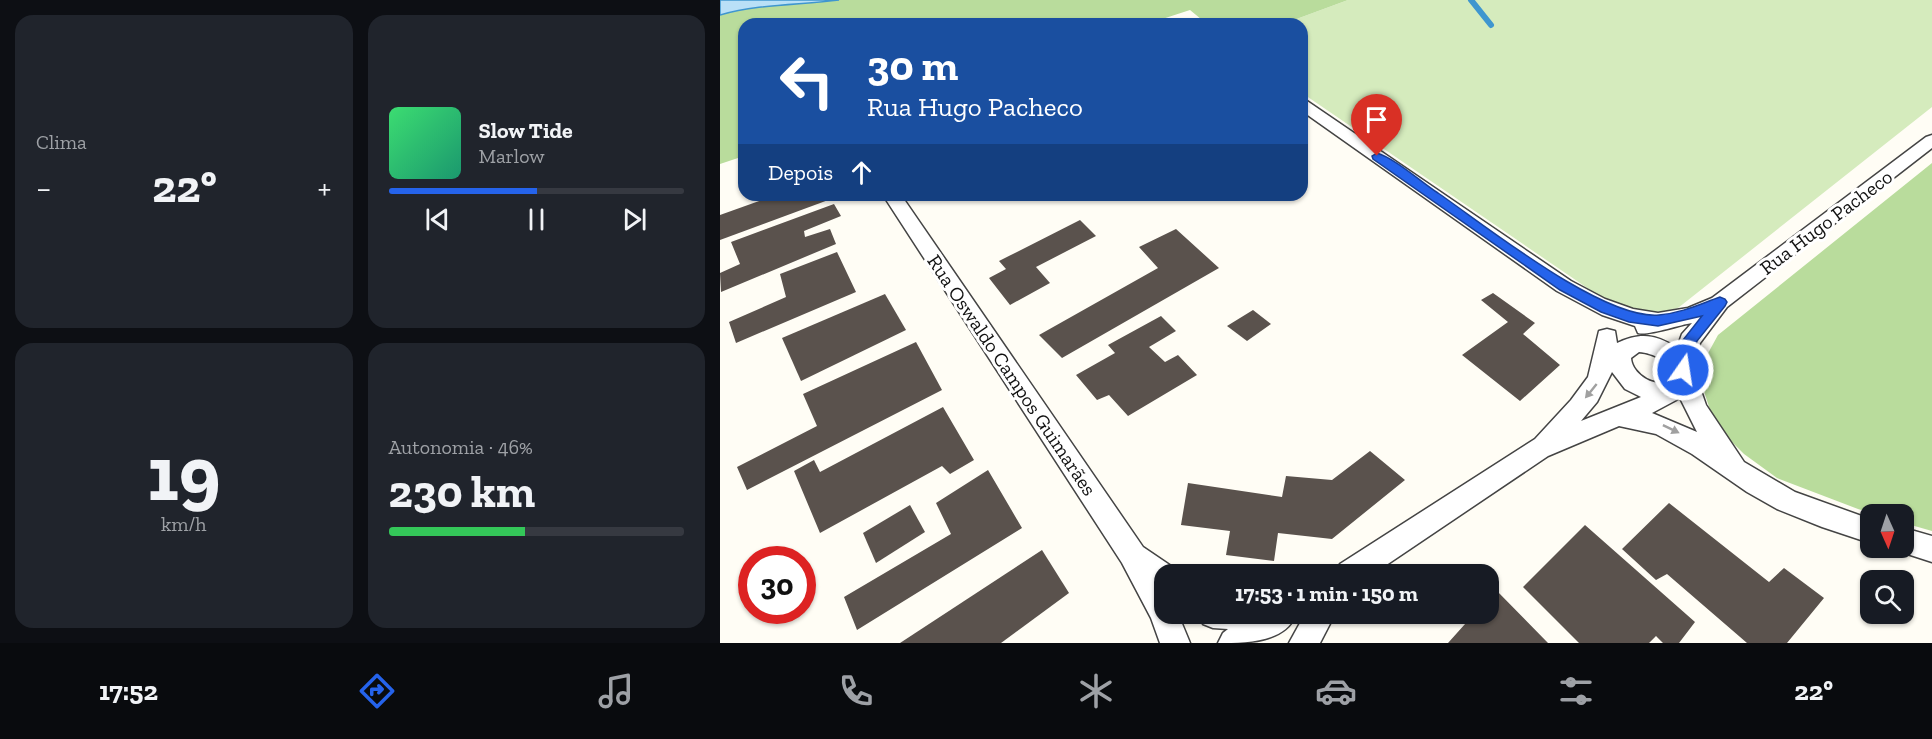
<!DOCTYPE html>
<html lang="pt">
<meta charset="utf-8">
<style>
:root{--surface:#171b24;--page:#20242c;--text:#f1f3f6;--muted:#9ea1a6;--line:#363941;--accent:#2563eb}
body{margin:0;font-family:"Zilla Slab",serif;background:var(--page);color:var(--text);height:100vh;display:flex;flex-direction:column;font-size:22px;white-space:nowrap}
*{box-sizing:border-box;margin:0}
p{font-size:20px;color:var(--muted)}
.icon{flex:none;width:33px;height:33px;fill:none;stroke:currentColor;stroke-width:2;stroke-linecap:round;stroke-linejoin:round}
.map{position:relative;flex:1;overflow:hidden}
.side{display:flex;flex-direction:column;gap:15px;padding:15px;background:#0d0f14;width:720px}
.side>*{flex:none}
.top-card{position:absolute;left:18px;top:18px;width:570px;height:183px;border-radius:18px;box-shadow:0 2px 4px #0004;background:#1a4fa0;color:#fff;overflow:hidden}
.needle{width:39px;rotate:177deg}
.fabs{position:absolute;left:1140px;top:504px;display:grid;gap:12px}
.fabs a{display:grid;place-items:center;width:54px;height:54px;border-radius:12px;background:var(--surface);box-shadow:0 2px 4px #0004;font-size:30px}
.speed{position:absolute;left:18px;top:546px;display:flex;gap:12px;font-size:30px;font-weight:700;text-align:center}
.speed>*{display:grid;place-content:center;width:78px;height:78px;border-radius:50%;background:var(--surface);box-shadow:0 2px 4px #0004;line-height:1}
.speed .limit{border:9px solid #d22;background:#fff;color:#111}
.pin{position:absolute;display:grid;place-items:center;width:51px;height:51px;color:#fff;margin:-62px -26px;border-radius:50% 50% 50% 0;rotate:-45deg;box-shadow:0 0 6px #0007}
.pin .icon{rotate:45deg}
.me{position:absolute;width:66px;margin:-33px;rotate:13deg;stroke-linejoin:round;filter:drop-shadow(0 0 4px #0008)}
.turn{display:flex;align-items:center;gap:21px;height:126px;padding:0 30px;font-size:27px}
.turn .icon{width:78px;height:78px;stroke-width:2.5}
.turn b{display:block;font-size:42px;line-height:51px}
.then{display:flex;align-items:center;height:57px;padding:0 30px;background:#0003;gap:12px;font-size:22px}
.big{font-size:45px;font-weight:700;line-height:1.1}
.side .widget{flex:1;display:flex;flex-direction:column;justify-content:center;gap:9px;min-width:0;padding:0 21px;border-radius:18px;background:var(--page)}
.side .dial{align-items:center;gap:0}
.dial b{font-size:78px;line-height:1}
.song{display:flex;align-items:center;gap:18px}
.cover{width:72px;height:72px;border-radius:9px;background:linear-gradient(135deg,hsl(140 70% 55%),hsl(160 70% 35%))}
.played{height:6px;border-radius:3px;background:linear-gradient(90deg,var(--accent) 50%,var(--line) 50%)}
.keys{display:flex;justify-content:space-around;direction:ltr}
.heat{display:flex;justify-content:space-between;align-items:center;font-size:33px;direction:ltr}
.charge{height:9px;border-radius:4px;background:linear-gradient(90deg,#34c759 46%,var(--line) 0)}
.side .tiles{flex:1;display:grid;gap:15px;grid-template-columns:repeat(2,1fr)}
.trip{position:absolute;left:434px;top:564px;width:345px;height:60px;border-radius:18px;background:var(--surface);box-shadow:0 2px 4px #0004;font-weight:700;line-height:60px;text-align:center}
.dock{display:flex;height:96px;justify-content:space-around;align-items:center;background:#090b0e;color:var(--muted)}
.dock .icon{width:42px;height:42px}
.dock .active{color:var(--accent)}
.dock b{font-size:27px;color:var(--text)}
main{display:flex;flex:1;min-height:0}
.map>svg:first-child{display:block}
</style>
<main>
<section class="side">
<div class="tiles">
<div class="widget"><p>Clima</p>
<div class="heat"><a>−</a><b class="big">22°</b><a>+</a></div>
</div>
<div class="widget">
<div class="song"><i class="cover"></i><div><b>Slow Tide</b><p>Marlow</p></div></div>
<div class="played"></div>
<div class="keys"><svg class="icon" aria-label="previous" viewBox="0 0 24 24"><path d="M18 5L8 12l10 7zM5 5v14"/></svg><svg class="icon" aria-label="pause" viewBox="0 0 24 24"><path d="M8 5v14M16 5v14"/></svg><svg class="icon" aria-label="next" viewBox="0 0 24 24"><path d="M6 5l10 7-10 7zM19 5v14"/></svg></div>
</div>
<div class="widget dial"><b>19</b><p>km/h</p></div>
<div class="widget"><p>Autonomia · 46%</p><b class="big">230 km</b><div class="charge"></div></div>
</div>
</section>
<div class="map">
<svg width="1212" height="643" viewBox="0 0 1212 643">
<rect width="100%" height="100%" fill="#fffdf5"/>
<path fill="#d5ebbd" d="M628,0H1212V107L958,308C923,317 910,310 879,296L582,93V24H563Z"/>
<g fill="#b9dc9c">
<path d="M0,0H628L563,24H487L470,10L427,24H24V156L0,164Z"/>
<path d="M1212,163V531L1184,523V514H1155L1138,509L1057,478L1024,454L1006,436L993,419L981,382V366L998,335Z"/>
</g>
<path fill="#b9e0f7" stroke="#3f96cf" stroke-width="1.5" d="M0,0H119C79,5 38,4 0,15Z"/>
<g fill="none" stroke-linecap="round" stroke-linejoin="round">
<path stroke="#3f96cf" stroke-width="6" d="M751,0L771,25"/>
</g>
<g fill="#5a524d">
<path d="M56,195H108L111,199L0,240V215Z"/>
<path d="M114,204L121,216L84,231L85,237L110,229L116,244L1,292L0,273L20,264L11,242Z"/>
<path d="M360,220L376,236L316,267L330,283L290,305L269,278L286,269L279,261Z"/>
<path d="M456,229L499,268L342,358L319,335L438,268L419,247Z"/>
<path d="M117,252L136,292L16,343L9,322L66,297L60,274Z"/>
<path d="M773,293L815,323L803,334L840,365L800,401L742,355L788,322L761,300Z"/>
<path d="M165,294L186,330L81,381L62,338Z"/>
<path d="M533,310L551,324L527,341L507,326Z"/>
<path d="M441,316L456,331L429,347L445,362L458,355L477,375L408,416L389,395L377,400L356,375L395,353L388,345Z"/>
<path d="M196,342L222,390L27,490L17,467L97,426L83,394Z"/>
<path d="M223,407L254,460L230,474L222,466L100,533L74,471L94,460L100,472Z"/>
<path d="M650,451L685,480L612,539L558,533L554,561L506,555L510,531L461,525L468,483L562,497L566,476L612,480Z"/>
<path d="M268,470L302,528L137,630L124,597L231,534L216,503Z"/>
<path d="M949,503L1049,582L1064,568L1104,598L1067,643H1027L947,574L936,580L902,549Z"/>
<path d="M190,505L205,532L156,563L143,533Z"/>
<path d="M865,525L975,622L959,643H943L936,636L929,643H859L803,587Z"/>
<path d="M322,550L349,593L281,643H180Z"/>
<path d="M776,590L828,643H728L754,614H768V598Z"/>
</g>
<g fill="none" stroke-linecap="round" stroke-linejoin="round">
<defs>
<g id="street">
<path d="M582,99L587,101L851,281L885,299L913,309L938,313L968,308L992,298L1206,137L1212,135V148L1007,307L980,343L974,371L986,405L1024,462L1075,492L1150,519V543L1102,527L1057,509L1027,492L972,454L936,434L899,426L828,456L653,574H617L620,564L815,439L851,400L868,377L879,331L887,329L895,331L897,343C920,332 936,334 957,348L962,334L972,323C959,325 927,336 918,333L915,326L882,315L837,291L582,111ZM919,352C933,353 953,362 952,378C938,391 912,375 911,358ZM892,372L905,389L921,397L861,421L877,402ZM960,398L977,432L932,413Z"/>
<path d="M163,195H181L423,547L454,568L456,574H444V614H458L470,643H440L431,618L402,563Z"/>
<path d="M1184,528L1212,536V562L1175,550L1174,548H1184Z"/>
<path d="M479,614H576V615C564,643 526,643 498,643L503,633L508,629L493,628L483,624Z"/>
<path d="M585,614H615L600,643H569Z"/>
</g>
</defs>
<use href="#street" stroke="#444" stroke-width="3"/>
<use href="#street" fill="#fff" fill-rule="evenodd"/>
</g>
<defs><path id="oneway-solid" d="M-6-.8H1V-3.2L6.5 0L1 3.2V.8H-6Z" transform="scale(1.5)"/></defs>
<g fill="#a0a0a0">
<use href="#oneway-solid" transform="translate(871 391) rotate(129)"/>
<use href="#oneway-solid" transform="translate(951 429) rotate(26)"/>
</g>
<path fill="#2563eb" stroke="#184099" stroke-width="1.5" d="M657,153C676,159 701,182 718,193C766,226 883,320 939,315C962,313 980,304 1000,297L1005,299L1007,302L1005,306L977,341L968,374H958L956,370L963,340L982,316L938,326L909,322L881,312L840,290L653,159L652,156Z"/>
<g text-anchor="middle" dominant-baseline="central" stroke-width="6" stroke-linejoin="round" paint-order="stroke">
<g font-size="20" fill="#111" stroke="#fff">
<text transform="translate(1106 222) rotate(-37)">Rua Hugo Pacheco</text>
<text transform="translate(292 375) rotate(56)">Rua Oswaldo Campos Guimarães</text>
</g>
</g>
</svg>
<div class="fabs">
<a><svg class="needle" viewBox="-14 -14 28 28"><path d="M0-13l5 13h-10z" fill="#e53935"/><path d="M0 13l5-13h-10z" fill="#9ea1a6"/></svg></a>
<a><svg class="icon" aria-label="search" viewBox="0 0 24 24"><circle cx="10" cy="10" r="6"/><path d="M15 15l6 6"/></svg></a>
</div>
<div class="speed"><div class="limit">30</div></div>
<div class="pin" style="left:657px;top:156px;background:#d93025"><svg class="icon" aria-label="arrive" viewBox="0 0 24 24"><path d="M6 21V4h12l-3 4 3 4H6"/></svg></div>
<svg class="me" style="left:963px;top:370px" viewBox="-20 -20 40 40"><circle r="17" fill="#2563eb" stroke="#fff" stroke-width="3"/><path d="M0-11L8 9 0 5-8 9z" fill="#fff"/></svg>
<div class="trip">17:53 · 1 min · 150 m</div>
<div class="top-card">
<div class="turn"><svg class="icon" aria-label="left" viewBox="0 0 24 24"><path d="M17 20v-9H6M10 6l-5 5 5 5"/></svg><div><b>30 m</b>Rua Hugo Pacheco</div></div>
<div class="then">Depois<svg class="icon" aria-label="ahead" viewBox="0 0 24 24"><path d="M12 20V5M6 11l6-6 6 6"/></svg></div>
</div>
</div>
</main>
<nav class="dock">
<b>17:52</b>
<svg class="icon active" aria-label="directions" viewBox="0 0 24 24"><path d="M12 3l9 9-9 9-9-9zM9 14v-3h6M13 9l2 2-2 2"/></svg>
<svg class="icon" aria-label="music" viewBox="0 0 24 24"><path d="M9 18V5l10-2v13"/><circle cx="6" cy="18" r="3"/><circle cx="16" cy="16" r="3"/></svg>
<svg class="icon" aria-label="phone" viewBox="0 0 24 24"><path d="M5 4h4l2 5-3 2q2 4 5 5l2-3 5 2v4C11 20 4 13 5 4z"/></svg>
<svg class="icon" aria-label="climate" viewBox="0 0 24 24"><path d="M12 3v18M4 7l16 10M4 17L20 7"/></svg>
<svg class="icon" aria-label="car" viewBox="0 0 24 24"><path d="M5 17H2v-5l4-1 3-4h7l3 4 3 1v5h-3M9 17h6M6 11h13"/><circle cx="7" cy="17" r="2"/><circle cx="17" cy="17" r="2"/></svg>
<svg class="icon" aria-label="filters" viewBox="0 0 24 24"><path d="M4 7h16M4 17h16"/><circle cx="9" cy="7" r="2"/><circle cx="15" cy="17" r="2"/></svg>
<b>22°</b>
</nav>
